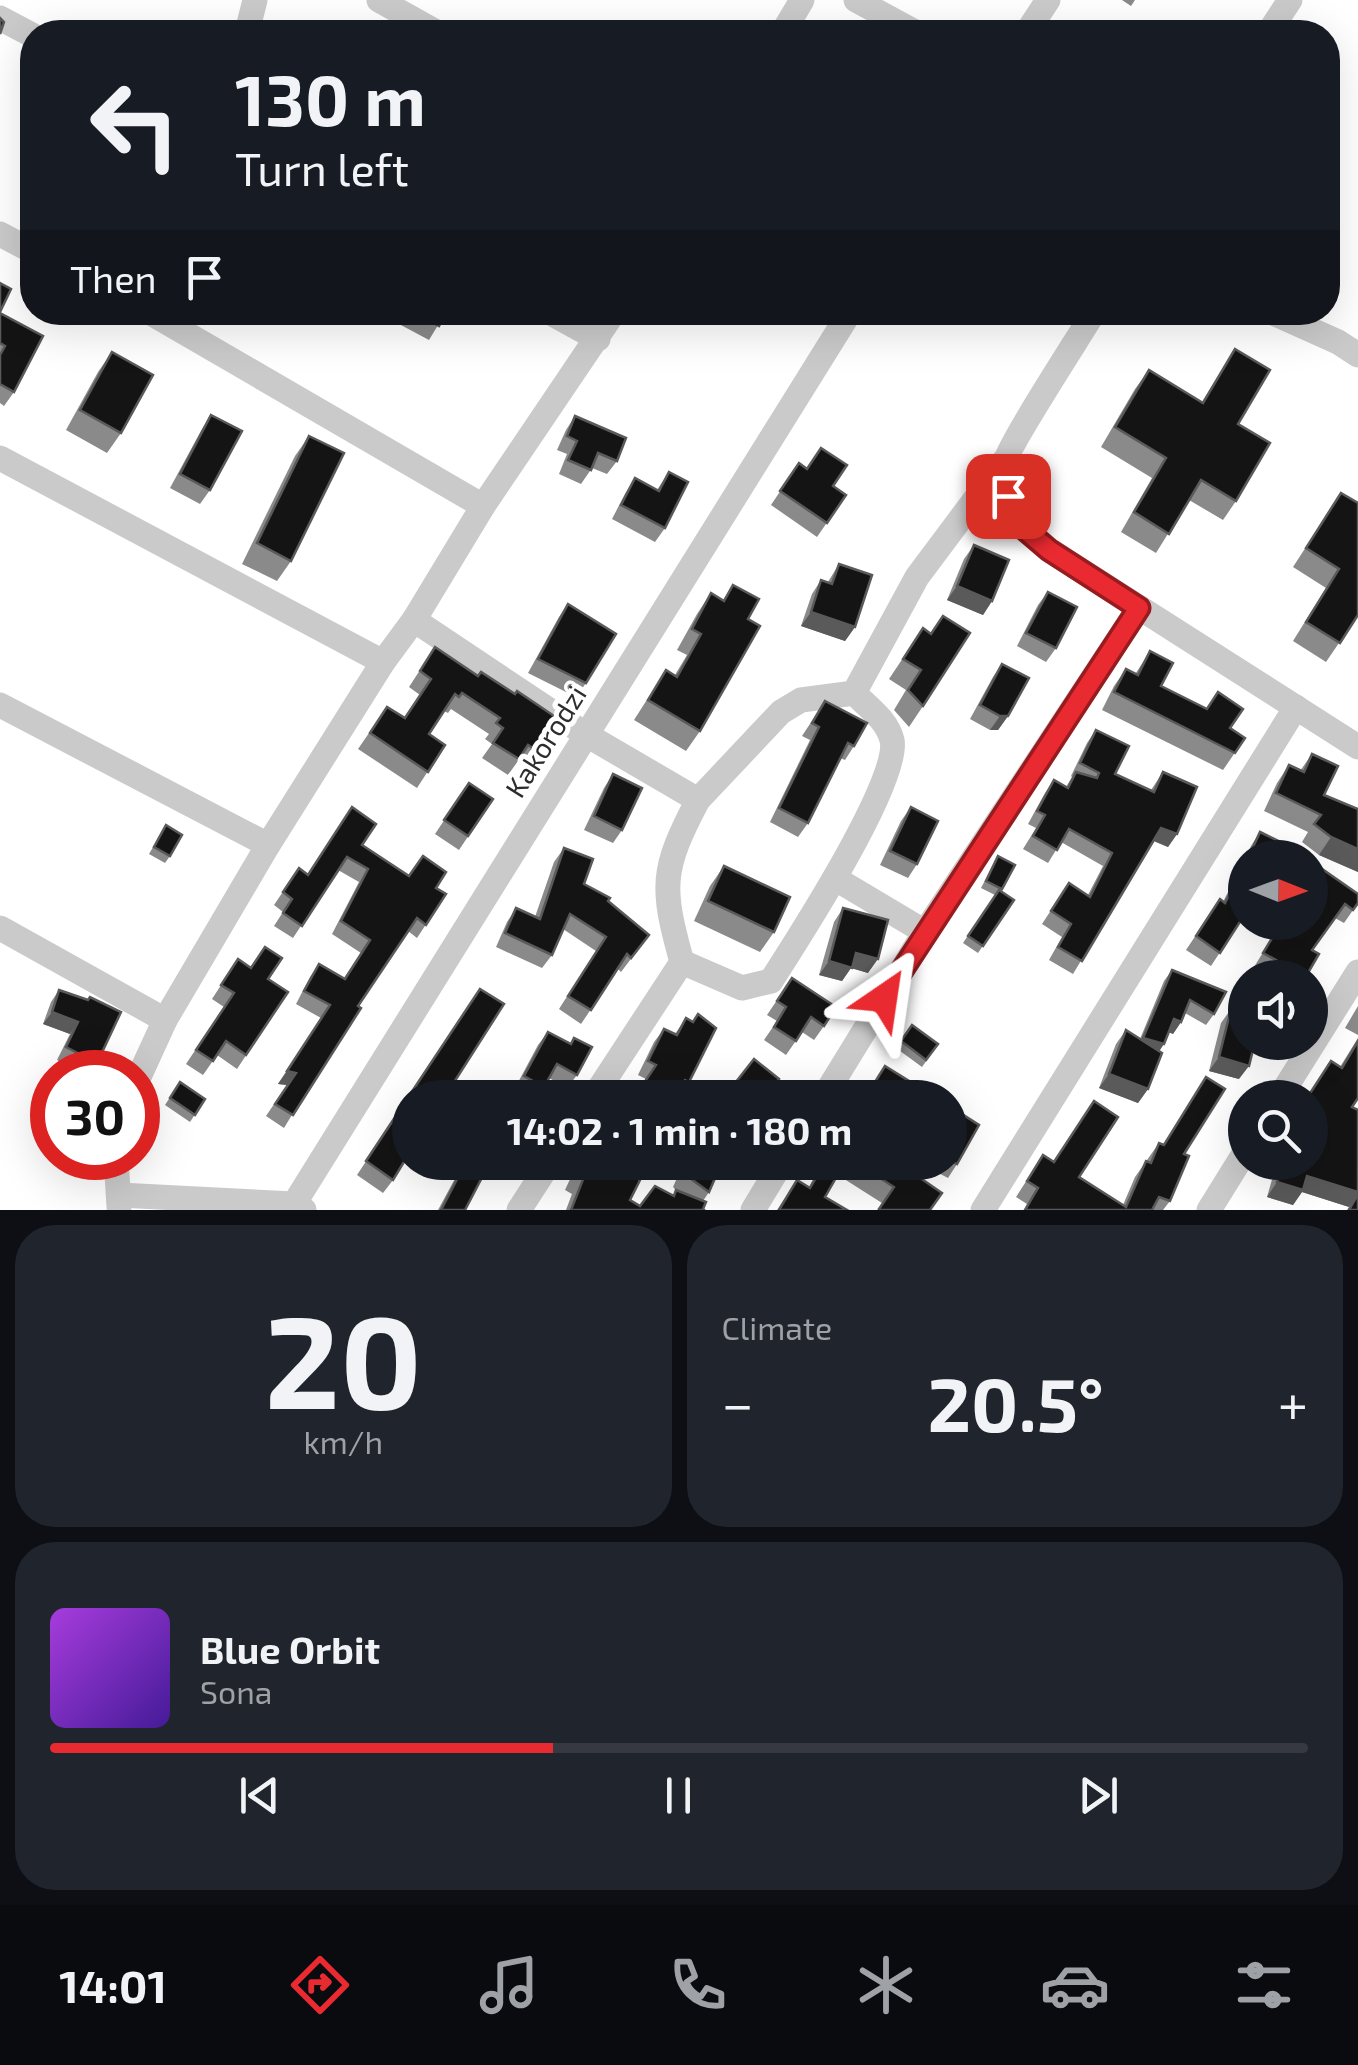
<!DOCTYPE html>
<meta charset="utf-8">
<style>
:root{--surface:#171b24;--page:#20242c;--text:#f1f3f6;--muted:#9ea1a6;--line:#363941;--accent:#e92a30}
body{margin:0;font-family:"Exo 2",sans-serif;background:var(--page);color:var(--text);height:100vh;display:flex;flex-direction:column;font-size:38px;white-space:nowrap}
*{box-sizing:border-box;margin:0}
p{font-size:32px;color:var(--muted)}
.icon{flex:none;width:55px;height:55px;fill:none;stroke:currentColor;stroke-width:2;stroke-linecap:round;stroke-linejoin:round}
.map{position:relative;height:1210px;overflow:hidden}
.panel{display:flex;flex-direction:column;gap:15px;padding:15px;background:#0d0f14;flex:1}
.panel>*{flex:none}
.top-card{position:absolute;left:20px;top:20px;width:1320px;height:305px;border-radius:40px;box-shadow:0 10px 40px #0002;background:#171b24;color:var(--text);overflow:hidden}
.needle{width:65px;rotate:91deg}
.buttons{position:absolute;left:1228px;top:840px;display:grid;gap:20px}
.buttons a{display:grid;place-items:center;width:100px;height:100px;border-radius:50%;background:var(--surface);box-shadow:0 10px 40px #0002;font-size:50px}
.speed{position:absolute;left:30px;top:1050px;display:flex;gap:20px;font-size:50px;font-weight:700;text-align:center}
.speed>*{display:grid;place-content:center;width:130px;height:130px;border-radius:50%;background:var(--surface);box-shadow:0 10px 40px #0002;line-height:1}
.speed .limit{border:15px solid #d22;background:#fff;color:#111}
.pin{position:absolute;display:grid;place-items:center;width:85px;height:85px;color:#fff;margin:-42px;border-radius:20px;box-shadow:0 5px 15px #0006}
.me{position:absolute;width:110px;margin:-55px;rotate:32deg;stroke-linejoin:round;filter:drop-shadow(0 0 8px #0008)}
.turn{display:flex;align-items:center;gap:35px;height:210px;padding:0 50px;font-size:45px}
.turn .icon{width:130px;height:130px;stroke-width:2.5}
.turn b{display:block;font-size:70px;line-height:85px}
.then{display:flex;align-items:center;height:95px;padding:0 50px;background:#0003;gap:20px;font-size:38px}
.big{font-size:75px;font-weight:700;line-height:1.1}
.panel .widget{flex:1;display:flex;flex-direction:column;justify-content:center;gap:15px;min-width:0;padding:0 35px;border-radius:40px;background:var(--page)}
.panel .dial{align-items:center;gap:0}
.dial b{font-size:130px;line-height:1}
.song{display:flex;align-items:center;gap:30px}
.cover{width:120px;height:120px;border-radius:15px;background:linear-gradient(135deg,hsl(280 70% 55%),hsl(260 70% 35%))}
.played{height:10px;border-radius:5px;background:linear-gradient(90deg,var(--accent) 40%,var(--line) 40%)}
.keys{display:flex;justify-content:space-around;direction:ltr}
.heat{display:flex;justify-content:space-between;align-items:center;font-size:55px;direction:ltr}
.panel .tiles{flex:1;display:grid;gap:15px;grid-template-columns:1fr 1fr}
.widget:last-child{grid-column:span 2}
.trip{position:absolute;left:392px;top:1080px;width:575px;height:100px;border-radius:50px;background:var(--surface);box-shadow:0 10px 40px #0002;font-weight:700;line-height:100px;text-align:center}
.dock{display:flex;height:160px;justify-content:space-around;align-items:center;background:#090b0e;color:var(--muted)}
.dock .icon{width:70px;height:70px}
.dock .current{color:var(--accent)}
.dock b{font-size:45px;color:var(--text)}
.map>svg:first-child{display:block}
</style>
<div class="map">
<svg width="1358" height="1210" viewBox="0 0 1358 1210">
<rect width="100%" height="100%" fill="#fff"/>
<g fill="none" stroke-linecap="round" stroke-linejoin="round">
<g stroke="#cacaca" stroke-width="25">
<path d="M379,0L436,32"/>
<path d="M856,0L915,32"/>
<path d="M0,18L32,35"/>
<path d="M247,32L255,0"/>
<path d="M783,32L802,0"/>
<path d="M1027,32L1048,0"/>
<path d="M1269,32L1290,0"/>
<path d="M0,234L32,251"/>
<path d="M149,312L483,506"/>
<path d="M549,312L598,339"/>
<path d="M1094,312C1081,334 1005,450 1004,465C1002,501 1023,528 1049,550L1358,747"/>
<path d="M1271,312L1338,342L1358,355"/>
<path d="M0,458L383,662"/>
<path d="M414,620L585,734L698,800L781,712L801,700L854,693L917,577L1003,462"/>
<path d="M0,705L268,845"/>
<path d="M836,879L925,932"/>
<path d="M0,928L165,1020"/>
<path d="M682,962C661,887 661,870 698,800"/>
<path d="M138,1079L165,1020L268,845L383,662L414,620L483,506L614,312"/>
<path d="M593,1098L682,962L742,988L771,981C796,942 901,780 892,740C887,720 868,707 854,693"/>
<path d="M823,1098L925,932L1139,608"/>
<path d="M1279,1098L1358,972"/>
<path d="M116,1158L119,1207"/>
<path d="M119,1195L294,1204L304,1210"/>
<path d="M294,1204L850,312"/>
<path d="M519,1210L550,1162"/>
<path d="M753,1210L782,1162"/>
<path d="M983,1210L1296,707"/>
<path d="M1209,1210L1245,1152"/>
</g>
</g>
<g fill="#8a8a8a">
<path d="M1122,0H1135L1131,6Z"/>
<path d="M32,80V111L24,108Z"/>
<path d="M400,312H446L429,340L399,324L403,315Z"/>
<path d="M0,313L14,392L4,406L0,403Z"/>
<path d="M1235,349L1238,424L1236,501L1223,520L1189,500L1156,553L1121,532L1152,478L1101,447L1135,389L1149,370L1202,402Z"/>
<path d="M112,352L121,433L107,453L66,430L98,372Z"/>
<path d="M211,415L210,490L200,504L170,488L202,429Z"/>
<path d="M575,416L617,461L607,474L592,468L581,484L559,474L567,454L557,450L566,430Z"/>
<path d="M309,436L291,561L277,581L242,564L295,456Z"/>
<path d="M799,463L846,495L817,537L771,505Z"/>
<path d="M669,472L665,528L655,542L612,519L626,492L635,478L657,490Z"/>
<path d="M1341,493L1358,615L1326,662L1293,641L1326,588L1293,567Z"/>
<path d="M974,545L992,601L983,615L947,600L964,559Z"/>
<path d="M839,564L855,627L845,641L801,626L812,594L821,580L828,582Z"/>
<path d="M733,585L748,619L700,731L686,751L634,720L666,670L675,675L687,655L677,650L697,614L711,593L723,600Z"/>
<path d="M1048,592L1056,648L1046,662L1017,646L1038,605Z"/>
<path d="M568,604L586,683L576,697L528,673L559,617Z"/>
<path d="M943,616L923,706L909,727L894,710L906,690L889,679L923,628L930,634Z"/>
<path d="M435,647L478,676L515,694L563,722L531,770L518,761L508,775L482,758L492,744L485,739L489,734L451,709L448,713L444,711L429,734L445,745L417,788L358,749L387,707L404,718L420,695L409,687Z"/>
<path d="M1150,651L1161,686L1245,738L1223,770L1102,710L1114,686L1126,669L1136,673Z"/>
<path d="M1002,664L1008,716L998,730H990L970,719L993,677Z"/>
<path d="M825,701L854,746L845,760L840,758L808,823L798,837L770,822L810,740L802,736Z"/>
<path d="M1096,730L1115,774L1151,790L1163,772L1177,834L1168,847L1153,841L1073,974L1049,960L1062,937L1042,924L1069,883L1088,895L1103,866L1061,842L1048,863L1023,849L1036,828L1028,824L1045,793L1054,780L1066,787L1072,777L1071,776L1087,743Z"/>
<path d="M1312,754L1324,795L1358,809V872L1319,855L1302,842L1308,832L1264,811L1277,783L1289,765L1300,771Z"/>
<path d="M613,774L622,830L613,843L584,830L604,788Z"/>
<path d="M469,783L493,799L459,850L435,834Z"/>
<path d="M911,807L917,864L908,878L880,865L901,821Z"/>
<path d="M166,825L170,856L165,863L149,854Z"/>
<path d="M1260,832L1282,858H1245V914L1211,966L1186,950L1220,899L1223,902L1251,846Z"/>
<path d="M362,845L409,876L436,888L446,894L417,938L408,931L358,1006L284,1128L266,1116L287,1085L278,1084L321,1018L296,1004L310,977L319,964L344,978L361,953L332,934L359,882L338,870L293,938L274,926L283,912L274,905L299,868L308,874Z"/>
<path d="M564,848L584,884L649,935L621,972L618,969L581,1024L559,1009L596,951L563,929L552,955L542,968L496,947L507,922L516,908L535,917L554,862Z"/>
<path d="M998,856L1015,865L1001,891L1014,900L978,953L963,943L995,895L981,888Z"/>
<path d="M1315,864L1358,903L1344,923L1335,918L1312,950L1305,978H1264L1266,974L1254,967L1277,930L1289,937L1312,904L1310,902V871Z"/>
<path d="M724,866L774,932L760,952L694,921L710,886Z"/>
<path d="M843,908L868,973L851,968L842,981L819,975L834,922Z"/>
<path d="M238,959L288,992L237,1069L217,1055L203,1075L186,1064L224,1007L212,999Z"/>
<path d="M1172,970L1214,1014L1206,1025L1185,1013L1181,1022L1173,1034L1169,1032L1159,1051L1148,1089L1138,1103L1099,1088L1116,1044L1126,1030L1140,1039L1164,981Z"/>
<path d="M792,978L824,1026L814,1040L802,1032L786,1055L764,1040L777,1021L767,1015Z"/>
<path d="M480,989L393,1180L383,1193L357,1175Z"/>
<path d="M59,990L97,1063L90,1072H83L57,1060L70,1034L43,1024L51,1002Z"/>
<path d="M1358,1006V1035L1345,1028Z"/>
<path d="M1231,1009L1239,1079L1209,1071L1221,1023Z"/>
<path d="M686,1018L689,1082L679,1096L638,1075L654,1042L664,1029L675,1034Z"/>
<path d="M912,1025L938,1044L922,1067L896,1048Z"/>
<path d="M548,1032L577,1075L567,1088L549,1078L537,1098H528L514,1090L538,1045Z"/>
<path d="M1358,1038V1098L1352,1107L1358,1210H1347L1349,1207L1302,1192L1293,1205L1267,1197L1277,1162H1310L1340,1067Z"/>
<path d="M1206,1077L1170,1201L1163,1210H1024L1027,1204L1016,1197L1043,1155L1123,1205L1135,1177L1159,1143L1163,1145Z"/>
<path d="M180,1082L205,1099L190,1122L165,1105Z"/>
<path d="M950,1109L957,1164L948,1178L919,1163L950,1162Z"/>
<path d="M464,1162H490L465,1210H438Z"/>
<path d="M578,1162H613L633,1176L630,1200L640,1206L673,1195L676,1190L673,1187L684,1162H722L709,1192L703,1201V1209L704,1210H566L572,1194L565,1190Z"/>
<path d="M819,1162H897L930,1210H878L882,1203L838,1175L825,1197L847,1210H777L797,1180L809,1187L821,1164Z"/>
</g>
<g fill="#5a5a5a">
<path d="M32,96V111L24,108Z"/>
<path d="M957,586L992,601L983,615L947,600Z"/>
<path d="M811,612L855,627L845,641L801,626Z"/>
<path d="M1000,716H1008L998,730H990Z"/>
<path d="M1161,828L1177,834L1168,847L1152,840Z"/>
<path d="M1331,837L1358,849V872L1319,855Z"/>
<path d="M856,953L878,959L868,973L851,968L842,981L819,975L829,961Z"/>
<path d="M52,1012L78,1022L70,1034L43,1024Z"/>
<path d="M1174,1019L1181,1022L1173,1034L1166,1031Z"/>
<path d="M1143,1038L1164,1044L1156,1056L1135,1050Z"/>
<path d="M1219,1057L1249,1066L1239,1079L1209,1071Z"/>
<path d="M287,1071L296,1073L287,1085L278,1084Z"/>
<path d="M1109,1074L1148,1089L1138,1103L1099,1088Z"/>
<path d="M1307,1176L1358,1192V1194L1349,1207L1302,1192L1293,1205L1267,1197L1277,1182Z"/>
</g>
<g fill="#141414" stroke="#5a5a5a" stroke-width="2.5">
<path d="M0,18L4,22L0,34Z"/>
<path d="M0,283L11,289L0,312Z"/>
<path d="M413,312H446L439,326Z"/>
<path d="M0,313L43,336L14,392L0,384V355L5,346L0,343Z"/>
<path d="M1235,349L1270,370L1238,424L1270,443L1236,501L1201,480L1169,534L1134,512L1166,458L1115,427L1149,370L1203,403Z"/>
<path d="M112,352L153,375L121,433L80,410Z"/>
<path d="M211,415L242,431L210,490L180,474Z"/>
<path d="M575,416L626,438L617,461L598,453L591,470L568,460L577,441L567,436Z"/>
<path d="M309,436L344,453L291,561L257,543Z"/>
<path d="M821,448L847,465L833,486L846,495L827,523L780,491L799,463L807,469Z"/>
<path d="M669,472L688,482L665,528L621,505L635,478L659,491Z"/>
<path d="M1341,493L1358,503V615L1340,643L1306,622L1339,569L1306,548Z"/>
<path d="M974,545L1009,560L992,601L957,586Z"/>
<path d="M839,564L872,575L855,627L811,612L821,580L832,584Z"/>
<path d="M733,585L759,599L748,619L760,626L700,731L648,700L666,670L677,677L701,634L692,629L711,593L724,601Z"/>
<path d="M1048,592L1077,607L1056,648L1026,633Z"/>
<path d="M568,604L616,634L586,683L538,659Z"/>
<path d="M943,616L970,633L923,706L908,690L921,670L903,659L923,628L931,634Z"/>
<path d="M435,647L478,676L481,672L515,694L517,691L563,722L542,754L528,745L519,759L493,743L503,728L496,723L500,718L462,693L459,697L455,694L429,734L445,745L428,772L370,733L387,707L405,718L431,679L420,671Z"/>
<path d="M1150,651L1173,663L1161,686L1207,709L1218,692L1243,709L1230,728L1245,738L1235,753L1114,692L1126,669L1138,675Z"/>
<path d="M1002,664L1029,678L1008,716H1000L980,705Z"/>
<path d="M825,701L867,723L854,746L848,743L808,823L779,808L819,727L812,723Z"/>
<path d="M1096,730L1129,746L1115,774L1154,792L1163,772L1197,787L1177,834L1161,828L1082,961L1058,947L1071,924L1051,911L1069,883L1090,897L1112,853L1069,829L1057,850L1033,836L1045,815L1037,811L1054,780L1068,788L1076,772L1097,778L1099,773L1080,763Z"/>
<path d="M1312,754L1338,766L1324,795L1358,809V849L1331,837L1314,824L1321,815L1276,793L1289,765L1304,772Z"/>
<path d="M613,774L642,788L622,830L594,816Z"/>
<path d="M469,783L493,799L468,836L444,820Z"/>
<path d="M352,807L376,824L362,845L409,876L423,856L446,872L436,888L446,894L426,925L417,918L358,1006L361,1008L293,1115L275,1104L296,1073L287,1071L330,1005L304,991L319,964L345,979L370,940L341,921L368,869L347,857L302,926L283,913L292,899L283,892L299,868L308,875Z"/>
<path d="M911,807L938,821L917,864L890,851Z"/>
<path d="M166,825L182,835L170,856L154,847Z"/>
<path d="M1260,832L1289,846L1282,858H1248Z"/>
<path d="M564,848L593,859L584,884L610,898L608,901L649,935L631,958L627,954L591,1010L568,996L606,937L570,914L552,955L505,933L516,908L540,919Z"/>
<path d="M998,856L1015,865L1002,889L986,881Z"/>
<path d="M1245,863V914L1220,953L1196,936L1220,899L1225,903Z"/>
<path d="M1315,864L1358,894V903L1353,910L1345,904L1312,950L1319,954L1305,978H1266L1276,960L1263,953L1277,930L1289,937L1299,922H1310V907L1322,890L1310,883V873Z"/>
<path d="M724,866L790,897L774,932L708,901Z"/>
<path d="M999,890L1014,900L983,946L968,936Z"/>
<path d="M843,908L888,920L878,959L856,953L852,968L829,961Z"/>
<path d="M265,947L282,958L268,979L288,992L246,1055L226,1041L213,1061L196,1050L234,993L221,985L238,959L251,968Z"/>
<path d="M1172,970L1226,992L1214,1014L1190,1000L1181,1022L1174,1019L1164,1044L1143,1038Z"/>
<path d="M792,978L836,1007L824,1026L811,1017L796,1041L774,1027L786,1007L777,1001Z"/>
<path d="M480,989L504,1004L444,1098H410V1152L393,1180L366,1161Z"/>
<path d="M59,990L88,1000L90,997L121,1012L97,1063L66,1047L78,1022L52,1012Z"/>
<path d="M1231,1009L1245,1013V1042H1255L1249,1066L1219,1057Z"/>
<path d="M698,1014L716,1028L689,1082L685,1080L673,1098H634L656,1065L648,1061L664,1029L677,1035L686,1018L693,1022Z"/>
<path d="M912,1025L938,1044L926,1060L901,1041Z"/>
<path d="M1126,1030L1162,1053L1148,1089L1109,1074Z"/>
<path d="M548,1032L571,1044L574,1038L592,1047L577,1075L557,1064L544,1087L524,1076Z"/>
<path d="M1358,1041V1098L1352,1107L1358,1110V1192L1307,1176L1303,1190L1277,1182L1283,1162H1310V1098H1307L1331,1061L1342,1068Z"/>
<path d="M754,1059L779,1079L765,1098H727L725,1096Z"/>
<path d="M885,1066L909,1081L899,1098H865Z"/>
<path d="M1206,1077L1225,1089L1184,1154L1189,1156L1170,1201L1159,1197L1152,1210H1025L1038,1188L1027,1181L1043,1155L1054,1162L1094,1101L1118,1117L1079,1177L1126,1207L1146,1161L1151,1163L1159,1143L1164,1145Z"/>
<path d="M180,1082L205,1099L195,1115L170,1098Z"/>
<path d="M951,1107L979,1125L957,1164L950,1160V1110Z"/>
<path d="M466,1162H490L465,1210H441Z"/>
<path d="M582,1162H613L635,1172L633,1176L640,1180L630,1200L640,1206L655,1186L674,1196L676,1190L706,1202L703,1209L704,1210H571L584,1177L577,1174Z"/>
<path d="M687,1162H722L709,1192L683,1173Z"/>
<path d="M825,1162H845L825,1197L847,1210H779L797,1180L810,1188Z"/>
<path d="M855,1162H897L942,1193L930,1210H881L879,1209L894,1187Z"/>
<path d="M1358,1194V1210H1349Z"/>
</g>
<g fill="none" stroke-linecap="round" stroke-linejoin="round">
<defs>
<path id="route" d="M884,998L1139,608L1049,550L1022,527L1008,496"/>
</defs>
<use href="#route" stroke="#971b1f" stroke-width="25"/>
<use href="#route" stroke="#e92a30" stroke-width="18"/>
</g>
<g text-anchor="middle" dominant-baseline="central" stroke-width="10" stroke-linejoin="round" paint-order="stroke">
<g font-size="28" fill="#2d2d2d" stroke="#fff">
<text transform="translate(545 741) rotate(-58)">Kakorodzi</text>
</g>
</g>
</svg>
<div class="buttons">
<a><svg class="needle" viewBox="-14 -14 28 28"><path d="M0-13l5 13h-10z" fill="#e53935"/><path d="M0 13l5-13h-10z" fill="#9ea1a6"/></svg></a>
<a><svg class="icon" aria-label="sound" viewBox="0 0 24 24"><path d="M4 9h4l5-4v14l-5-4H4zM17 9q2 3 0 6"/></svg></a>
<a><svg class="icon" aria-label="search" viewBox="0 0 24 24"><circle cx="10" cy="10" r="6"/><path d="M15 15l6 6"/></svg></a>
</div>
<div class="speed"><div class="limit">30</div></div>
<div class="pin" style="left:1008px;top:496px;background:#d93025"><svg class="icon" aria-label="arrive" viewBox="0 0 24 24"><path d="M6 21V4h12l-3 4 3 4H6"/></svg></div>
<svg class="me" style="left:884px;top:998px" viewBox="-20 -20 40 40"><path d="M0-17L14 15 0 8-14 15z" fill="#e92a30" stroke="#fff" stroke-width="4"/></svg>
<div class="trip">14:02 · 1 min · 180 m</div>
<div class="top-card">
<div class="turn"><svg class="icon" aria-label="left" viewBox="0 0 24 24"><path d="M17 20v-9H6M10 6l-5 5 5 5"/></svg><div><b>130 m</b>Turn left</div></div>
<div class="then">Then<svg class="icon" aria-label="arrive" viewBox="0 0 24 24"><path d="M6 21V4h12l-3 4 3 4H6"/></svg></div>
</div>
</div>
<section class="panel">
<div class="tiles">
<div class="widget dial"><b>20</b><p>km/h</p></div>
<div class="widget"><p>Climate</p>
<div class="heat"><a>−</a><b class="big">20.5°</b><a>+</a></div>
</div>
<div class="widget">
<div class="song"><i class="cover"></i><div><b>Blue Orbit</b><p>Sona</p></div></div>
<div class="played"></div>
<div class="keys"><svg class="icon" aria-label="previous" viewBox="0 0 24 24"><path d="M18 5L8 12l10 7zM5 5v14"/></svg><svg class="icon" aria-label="pause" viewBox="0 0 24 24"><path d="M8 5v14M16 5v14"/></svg><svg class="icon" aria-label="next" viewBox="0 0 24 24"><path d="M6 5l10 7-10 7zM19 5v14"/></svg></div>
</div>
</div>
</section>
<nav class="dock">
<b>14:01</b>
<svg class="icon current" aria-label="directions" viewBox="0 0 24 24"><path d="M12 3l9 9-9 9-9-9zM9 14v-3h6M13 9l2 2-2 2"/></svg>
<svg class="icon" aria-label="music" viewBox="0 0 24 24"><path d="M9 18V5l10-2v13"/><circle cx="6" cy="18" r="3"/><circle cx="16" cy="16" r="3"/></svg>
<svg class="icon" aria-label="phone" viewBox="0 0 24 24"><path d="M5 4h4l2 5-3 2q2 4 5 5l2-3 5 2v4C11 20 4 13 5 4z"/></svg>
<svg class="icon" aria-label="climate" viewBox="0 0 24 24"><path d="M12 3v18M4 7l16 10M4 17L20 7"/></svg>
<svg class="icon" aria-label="car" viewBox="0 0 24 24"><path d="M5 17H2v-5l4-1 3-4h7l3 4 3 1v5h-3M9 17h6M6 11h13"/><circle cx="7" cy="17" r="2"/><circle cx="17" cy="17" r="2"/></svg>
<svg class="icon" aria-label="filters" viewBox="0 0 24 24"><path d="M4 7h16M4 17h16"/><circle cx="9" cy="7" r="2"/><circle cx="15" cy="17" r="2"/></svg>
</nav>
